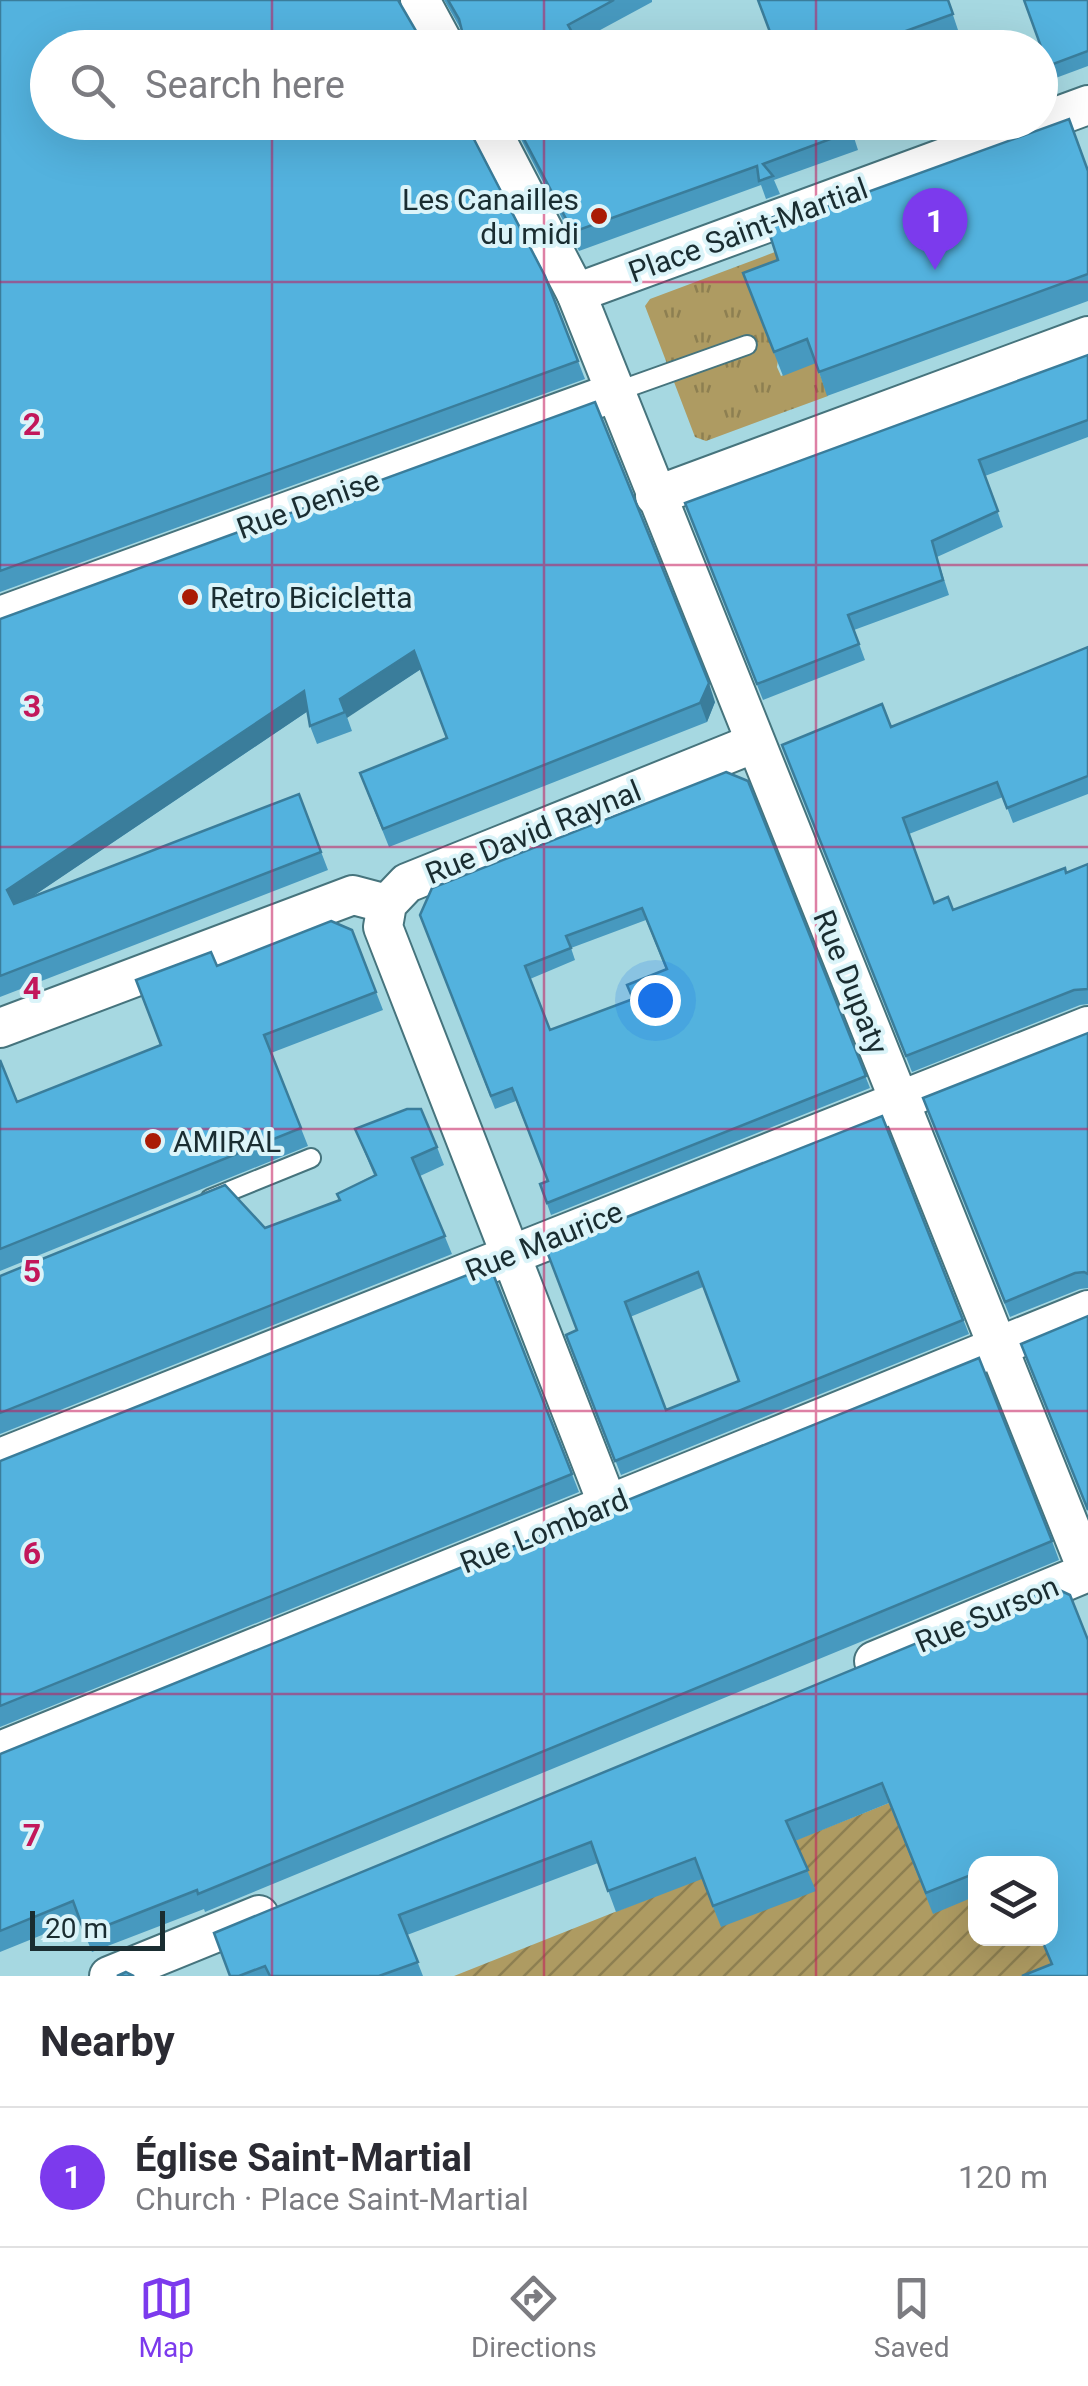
<!DOCTYPE html>
<html lang="en">
<head>
<meta charset="utf-8">
<style>
  :root { --surface:#fff; --page:#f2f2f3; --text:#2b2b33; --muted:#7c7c81; --line:#e1e1e2; --accent:#7c3aed }
  body { margin:0; font-family:Roboto,sans-serif; background:var(--page); color:var(--text) }
  .controls { position:absolute; right:30px; bottom:30px; display:grid; overflow:hidden; border-radius:20px; box-shadow:0 10px 40px #0002 }
  .controls button { width:90px; height:90px; display:grid; place-items:center; padding:0; border:0; border-bottom:2px solid var(--line); background:var(--surface); color:var(--text); font:50px sans-serif }
  .scale { position:absolute; left:30px; bottom:25px; width:135px; box-sizing:border-box; padding-left:10px; border:5px solid #1a2d31; border-top:0; font-size:28px; line-height:35px; white-space:nowrap; color:#1a2d31; -webkit-text-stroke:8px #dbf4f9; paint-order:stroke }
  .you { position:absolute; left:655px; top:1000px; width:35px; height:35px; margin:-25px; border:8px solid #fff; border-radius:50%; background:#1a73e8; box-shadow:0 0 0 15px #1a73e833 }
  .badge { display:grid; place-items:center; width:65px; height:65px; border-radius:50%; background:var(--accent); color:#fff; font-size:32px; font-weight:700 }
  .pin { position:absolute; translate:-50% -82px; filter:drop-shadow(0 2px 5px #0008) }
  .pin::after { content:''; position:absolute; top:52px; width:35px; height:30px; background:inherit; clip-path:polygon(0 0,100% 0,50% 100%) }
  .list { margin:0; padding:0; list-style:none }
  h2 { display:flex; justify-content:space-between; align-items:center; height:130px; margin:0; padding:0 40px; font-size:42px }
  h2 small { font-size:32px; font-weight:400; color:var(--muted) }
  .list li { display:grid; grid-template-columns:65px 1fr auto; gap:30px; align-items:center; box-sizing:border-box; height:140px; padding:0 40px; border-top:2px solid var(--line) }
  .list b { display:block; font-size:38px; white-space:nowrap }
  .list p { margin:0; font-size:32px; white-space:nowrap; color:var(--muted) }
  .list em { font-size:32px; font-style:normal; color:var(--muted) }
  .icon { flex:none; width:55px; height:55px; fill:none; stroke:currentColor; stroke-width:2; stroke-linecap:round; stroke-linejoin:round }
  .map { position:relative; flex:none; width:1088px; height:1976px; overflow:hidden }
  .search { position:absolute; background:var(--surface); box-shadow:0 10px 40px #0002; left:30px; right:30px; top:30px; height:110px; display:flex; align-items:center; gap:25px; box-sizing:border-box; padding:0 35px; border-radius:55px; color:var(--muted); font-size:38px }
  .sheet { height:270px; background:var(--surface) }
  nav { display:flex; justify-content:space-around; align-items:center; box-sizing:border-box; height:140px; border-top:2px solid var(--line); background:var(--surface); font-size:28px; color:var(--muted) }
  nav a { display:grid; justify-items:center; gap:5px }
  nav .on { color:var(--accent) }
  .map>svg:first-child { display:block }
  .park { fill:url(#park-tufts) }
  .garden { fill:url(#garden-furrows) }
  .lines { fill:none; stroke-linecap:round; stroke-linejoin:round }
  .lane-casing { stroke:#46747d; stroke-width:22 }
  .street-casing { stroke:#46747d; stroke-width:42 }
  .lane { stroke:#fff; stroke-width:18 }
  .street { stroke:#fff; stroke-width:38 }
  .wall { fill:#4799bf; fill-rule:evenodd }
  .shaded-wall { fill:#3a7d9b }
  .building { fill:#53b2de; stroke:#3a7d9b; stroke-width:2.5; fill-rule:evenodd }
  .grid { fill:none; stroke:#c2185b; stroke-width:2.5; stroke-opacity:0.55 }
  .poi-dot { fill:#aa1b04; stroke:#dbf4f9; stroke-width:4 }
  .labels { text-anchor:middle; dominant-baseline:central; stroke-width:8; stroke-linejoin:round; paint-order:stroke }
  .poi-label { font-size:30px; fill:#1a2d31; stroke:#dbf4f9; text-anchor:start }
  .street-label { font-size:30px; fill:#1a2d31; stroke:#dbf4f9 }
  .grid-label { font-size:32px; text-anchor:middle; font-weight:bold; fill:#c2185b; stroke:#dbf4f9; stroke-width:8; stroke-linejoin:round; paint-order:stroke }
</style>
</head>
<body>
<div class="map">
<svg width="1088" height="1976" viewBox="0 0 1088 1976">
  <defs>
    <pattern id="park-tufts" width="24" height="20" patternUnits="userSpaceOnUse" patternTransform="scale(2.5)"><rect width="24" height="20" fill="#ae9b62"/><path d="M3 7l-1-3M5 7V3M7 7l1-3M15 17l-1-3M17 17v-4M19 17l1-3" fill="none" stroke="#8d7f51"/></pattern>
    <pattern id="garden-furrows" width="10" height="10" patternUnits="userSpaceOnUse" patternTransform="scale(2.5)"><rect width="10" height="10" fill="#ae9b62"/><path d="M-1 1l2-2M0 10L10 0M9 11l2-2" fill="none" stroke="#8d7f51"/></pattern>
  </defs>
  <rect width="100%" height="100%" fill="#a6d8e1"/>
  <path class="park" d="M775 252 788 286 777 367 781 376 815 361 828 396 706 441 695 437 645 306 650 299Z"/>
  <path class="garden" d="M927 1788 1050 1864H976V1938L1041 1939 1056 1976H454L889 1803 934 1913Z"/>
  <g class="lines">
    <defs>
      <g id="lane">
        <path d="M615 392 747 345"/>
        <path d="M210 1199 311 1158"/>
      </g>
      <g id="street">
        <path d="M420 0 446 48"/>
        <path d="M487 122 576 293 1088 1572 874 1661"/>
        <path d="M576 293 1088 105"/>
        <path d="M655 496 1088 336"/>
        <path d="M0 616 615 392"/>
        <path d="M0 1028 353 895 387 904"/>
        <path d="M0 1458 1088 1026"/>
        <path d="M608 1505 383 927 387 904 407 883 755 743"/>
        <path d="M0 1751 1088 1310"/>
        <path d="M109 1976 259 1915"/>
      </g>
    </defs>
    <use href="#lane" class="lane-casing"/>
    <use href="#street" class="street-casing"/>
    <use href="#lane" class="lane"/>
    <use href="#street" class="street"/>
  </g>
  <g class="wall">
    <path d="M0 0 545 276 585 379 0 592Z"/>
    <path d="M444 0H652V2L578 42H458L462 31Z"/>
    <path d="M948 0 959 33 917 48H776Z"/>
    <path d="M1024 0H1088V66L1053 79Z"/>
    <path d="M512 122H849L858 150 774 180 780 194 766 199 761 185 579 251Z"/>
    <path d="M1088 171V301L827 396 816 363 783 376 752 297 778 260 807 214Z"/>
    <path d="M1088 355V437L985 476 1003 527 937 557 949 595 854 630 865 660 763 700 685 503Z"/>
    <path d="M0 619 715 702 707 722 389 847 367 792 447 738 421 669 347 717 352 731 317 744 310 726 308 711 30 898 299 794 328 870 0 997Z"/>
    <path d="M1088 647V794L1013 823 1003 797 909 834 934 903 953 910 1066 873 1088 864V1004L1080 1005 912 1072 782 745 891 727Z"/>
    <path d="M748 781 870 1088 551 1215 540 1184 548 1181 516 1101 495 1109 420 915ZM646 920 666 970 632 999 550 1030 530 979 575 960 571 948Z"/>
    <path d="M352 930 383 1010 271 1053 308 1146 0 1271V1060L17 1102 160 1045 217 966Z"/>
    <path d="M1088 1033V1288L1080 1289 1010 1317 923 1098Z"/>
    <path d="M882 1116 969 1334 621 1475 566 1335 577 1331ZM703 1287 739 1381 666 1410 630 1317Z"/>
    <path d="M355 1129 437 1147 444 1165 420 1176 452 1254 0 1434V1276L265 1228 339 1200 337 1194 374 1175Z"/>
    <path d="M490 1266 579 1492 0 1727V1461Z"/>
    <path d="M1052 1541 1059 1560 205 1912 204 1909 92 1952 79 1920 0 1952V1754Z"/>
    <path d="M1053 1587 1051 1965 1050 1864H976V1896L933 1914 889 1803 795 1841 816 1891 721 1927 702 1879 616 1912 598 1863 407 1935 423 1976H230Z"/>
  </g>
  <g class="shaded-wall">
    <path d="M414 651 421 669 347 718 340 699Z"/>
    <path d="M709 683 715 702 707 722 700 703Z"/>
    <path d="M304 691 311 709 14 909 7 890Z"/>
  </g>
  <g class="building">
    <path d="M0 0H398L426 48H48V122H465L545 276 578 361 0 571Z"/>
    <path d="M448 0H614L568 25 581 48H452L458 42 462 31 459 19Z"/>
    <path d="M758 0H948L953 14 859 48H776Z"/>
    <path d="M1024 0H1088V51L1048 66Z"/>
    <path d="M1069 119 1088 171V274L819 372 807 339 774 352 743 273 778 260 765 220 801 207 807 214Z"/>
    <path d="M515 122H849L852 131 763 164 773 176 759 181 757 166 573 232Z"/>
    <path d="M1088 355V420L979 460 998 511 932 541 943 580 848 615 859 644 757 684 685 503Z"/>
    <path d="M595 402 709 683 700 703 383 829 360 773 447 738 414 651 340 699 345 712 310 726 304 691 7 890 14 904 299 794 321 852 0 976V619Z"/>
    <path d="M1088 647V776L1007 808 997 782 903 818 934 903 948 897 953 910 1065 868 1066 873 1088 864V989L1074 990 906 1056 782 745 882 704 891 727Z"/>
    <path d="M726 772 748 781 866 1076 547 1203 540 1184 548 1181 512 1088 491 1096 420 915 432 888ZM642 908 667 969 627 985 633 999 550 1030 525 966 571 948 566 936Z"/>
    <path d="M331 921 352 930 376 992 264 1035 301 1128 0 1249V1060L17 1102 161 1045 136 980 211 952 217 966Z"/>
    <path d="M1088 1033V1274L1084 1272 1075 1273 1005 1302 923 1098Z"/>
    <path d="M407 1109H421L437 1147 412 1158 445 1236 0 1413V1276L225 1185 265 1228 340 1200 337 1194 376 1175 355 1129Z"/>
    <path d="M882 1116 963 1320 615 1461 566 1335 577 1330 546 1249ZM698 1272 739 1381 666 1410 625 1302Z"/>
    <path d="M490 1266 572 1474 0 1706V1461Z"/>
    <path d="M1088 1316V1510L1021 1344Z"/>
    <path d="M979 1358 1052 1541 198 1894 197 1890 85 1934 73 1901 0 1931V1754Z"/>
    <path d="M1053 1587 1070 1595 1088 1640V1976H1022L1052 1964 1041 1938H1050V1864H1011L1009 1859 998 1864H976V1873L926 1893 882 1783 786 1821 808 1870 713 1906 695 1858 608 1891 591 1842 399 1915 418 1962 379 1976H270L265 1966 239 1976H230L214 1933Z"/>
    <path d="M126 1972 134 1976H117Z"/>
  </g>
  <path class="grid" d="M272 0V48M544 0V48M816 0V48M272 122V1976M544 122V1976M816 122V1976M0 282H1088M0 565H1088M0 847H1088M0 1129H1088M0 1411H1088M0 1694H1088"/>
  <g class="poi-dot">
    <circle cx="599" cy="216" r="10"/>
    <circle cx="190" cy="597" r="10"/>
    <circle cx="153" cy="1141" r="10"/>
  </g>
  <g class="labels">
    <g class="poi-label">
      <text x="579" y="199" text-anchor="end">Les Canailles<tspan x="579" dy="34">du midi</tspan></text>
      <text x="210" y="597">Retro Bicicletta</text>
      <text x="173" y="1141">AMIRAL</text>
    </g>
    <g class="street-label">
      <text transform="translate(748 230) rotate(-20)">Place Saint-Martial</text>
      <text transform="translate(308 504) rotate(-20)">Rue Denise</text>
      <text transform="translate(533 832) rotate(-22)">Rue David Raynal</text>
      <text transform="translate(851 982) rotate(68)">Rue Dupaty</text>
      <text transform="translate(544 1241) rotate(-22)">Rue Maurice</text>
      <text transform="translate(544 1531) rotate(-22)">Rue Lombard</text>
      <text transform="translate(987 1614) rotate(-23)">Rue Surson</text>
    </g>
  </g>
  <g class="grid-label">
    <text x="32" y="435">2</text>
    <text x="32" y="717">3</text>
    <text x="32" y="999">4</text>
    <text x="32" y="1282">5</text>
    <text x="32" y="1564">6</text>
    <text x="32" y="1846">7</text>
  </g>
</svg>
<div class="controls">
<button><svg class="icon" aria-label="layers" viewBox="0 0 24 24"><path d="M12 4l9 5-9 5-9-5zM3 14l9 5 9-5"/></svg></button>
</div>
<div class="scale">20 m</div>
<div class="you"></div>
<div class="pin badge" style="left:935px;top:270px">1</div>
<div class="search"><svg class="icon" aria-label="search" viewBox="0 0 24 24"><circle cx="10" cy="10" r="6"/><path d="M15 15l6 6"/></svg>Search here</div>
</div>
<section class="sheet">
<h2>Nearby<small></small></h2>
<ul class="list">
<li><span class="badge">1</span><div><b>Église Saint-Martial</b><p>Church · Place Saint-Martial</p></div><em>120 m</em></li>
</ul>
</section>
<nav>
<a class="on"><svg class="icon" aria-label="map" viewBox="0 0 24 24"><path d="M3 6l6-2 6 2 6-2v14l-6 2-6-2-6 2zM9 4v14M15 6v14"/></svg>Map</a>
<a><svg class="icon" aria-label="directions" viewBox="0 0 24 24"><path d="M12 3l9 9-9 9-9-9zM9 14v-3h6M13 9l2 2-2 2"/></svg>Directions</a>
<a><svg class="icon" aria-label="saved" viewBox="0 0 24 24"><path d="M7 4h10v16l-5-4-5 4z"/></svg>Saved</a>
</nav>
</body>
</html>
